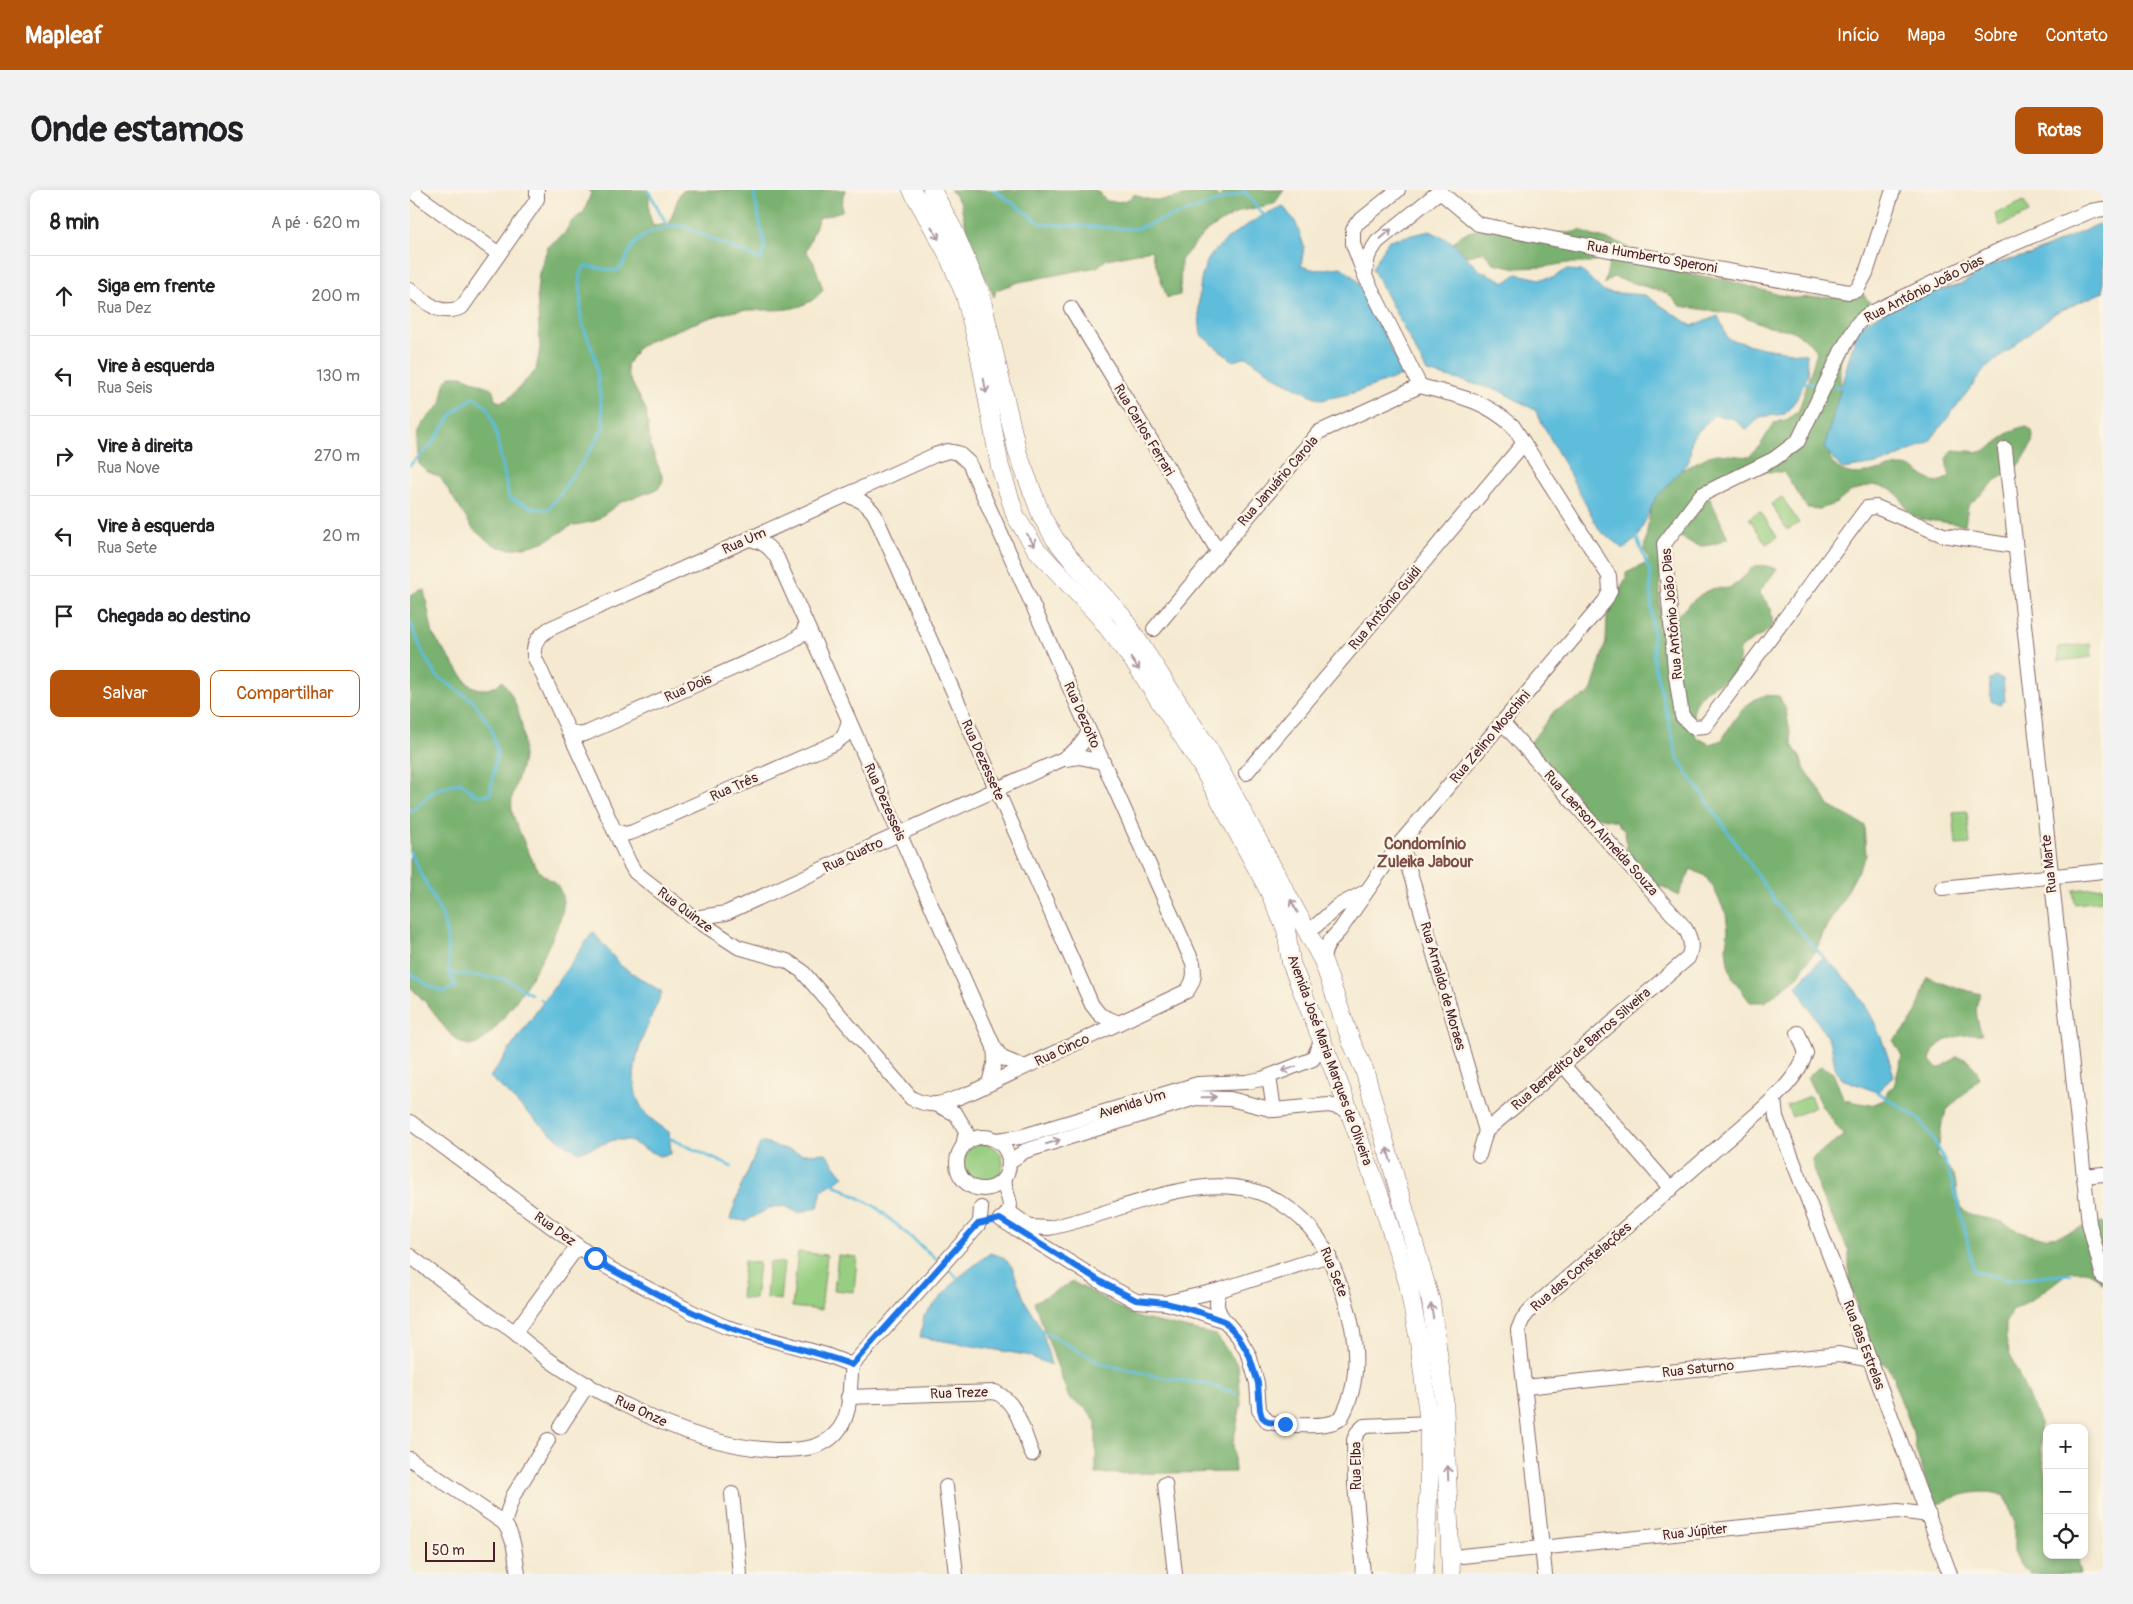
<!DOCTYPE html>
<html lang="pt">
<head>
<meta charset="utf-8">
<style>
  :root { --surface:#fff; --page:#f2f2f2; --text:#202124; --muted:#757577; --line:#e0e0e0; --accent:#b45309 }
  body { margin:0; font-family:Pangolin,sans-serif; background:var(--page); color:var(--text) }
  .controls { position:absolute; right:15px; bottom:15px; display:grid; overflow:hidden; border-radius:10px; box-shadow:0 2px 8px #0003 }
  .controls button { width:45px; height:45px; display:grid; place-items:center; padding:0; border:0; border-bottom:1px solid var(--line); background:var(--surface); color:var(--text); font:25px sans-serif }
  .scale { position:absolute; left:15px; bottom:12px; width:70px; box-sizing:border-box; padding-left:5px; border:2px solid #4a1f2b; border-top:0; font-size:14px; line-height:18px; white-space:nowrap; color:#4a1f2b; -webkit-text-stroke:4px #fcf5e5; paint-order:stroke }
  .stop { position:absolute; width:15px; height:15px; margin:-11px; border:4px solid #1a73e8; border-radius:50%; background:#fff }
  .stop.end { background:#1a73e8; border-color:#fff; box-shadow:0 1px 5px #0008 }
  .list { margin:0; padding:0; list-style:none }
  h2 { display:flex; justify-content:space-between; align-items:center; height:65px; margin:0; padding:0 20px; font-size:21px }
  h2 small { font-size:16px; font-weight:400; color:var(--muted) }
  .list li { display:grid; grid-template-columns:32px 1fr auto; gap:15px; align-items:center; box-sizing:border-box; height:80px; padding:0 20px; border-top:1px solid var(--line) }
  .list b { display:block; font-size:19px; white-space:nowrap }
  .list p { margin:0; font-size:16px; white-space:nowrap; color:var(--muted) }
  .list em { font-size:16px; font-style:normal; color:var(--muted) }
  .actions { display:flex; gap:10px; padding:15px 20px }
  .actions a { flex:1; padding:11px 0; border:1px solid var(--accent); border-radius:10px; text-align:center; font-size:18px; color:var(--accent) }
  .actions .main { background:var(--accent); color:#fff }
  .icon { flex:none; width:28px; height:28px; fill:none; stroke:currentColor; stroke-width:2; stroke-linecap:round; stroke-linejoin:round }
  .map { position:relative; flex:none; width:1693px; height:1384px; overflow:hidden; border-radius:10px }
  header { display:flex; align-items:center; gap:30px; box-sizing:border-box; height:70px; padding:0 25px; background:var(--accent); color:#fff }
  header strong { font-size:24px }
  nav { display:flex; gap:28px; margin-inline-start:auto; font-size:18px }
  .intro { display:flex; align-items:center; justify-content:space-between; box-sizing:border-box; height:120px; padding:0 30px }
  h1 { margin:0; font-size:35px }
  .button { padding:12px 22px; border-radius:10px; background:var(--accent); color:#fff; font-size:18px; font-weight:700 }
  main { display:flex; gap:30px; padding:0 30px }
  aside { flex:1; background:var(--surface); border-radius:10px; box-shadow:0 2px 8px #0003 }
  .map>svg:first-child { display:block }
  .green { fill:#97ce81; stroke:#707656 }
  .forest { fill:#79b16f; stroke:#62684d }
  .water { fill:#5ebddc; stroke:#546e84 }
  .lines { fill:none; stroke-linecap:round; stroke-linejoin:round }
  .stream { stroke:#5ebddc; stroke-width:3 }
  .minor-casing { stroke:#866665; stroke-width:16 }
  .major-casing { stroke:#866665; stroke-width:19 }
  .minor { stroke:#fff; stroke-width:14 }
  .major { stroke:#fff; stroke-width:18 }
  .oneway { stroke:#ae9aa0 }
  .route { stroke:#1a73e8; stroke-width:6 }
  .labels { text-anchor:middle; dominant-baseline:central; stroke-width:5; stroke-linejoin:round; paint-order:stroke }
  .street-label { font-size:14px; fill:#4a1f2b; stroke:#fcf5e5 }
  .quarter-label { font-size:16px; font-weight:bold; fill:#7c4d49; stroke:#fcf5e5 }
</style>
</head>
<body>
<header>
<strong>Mapleaf</strong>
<nav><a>Início</a><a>Mapa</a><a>Sobre</a><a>Contato</a></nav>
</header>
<div class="intro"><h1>Onde estamos</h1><a class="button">Rotas</a></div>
<main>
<aside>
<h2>8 min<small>A pé · 620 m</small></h2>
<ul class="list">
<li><svg class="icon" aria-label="ahead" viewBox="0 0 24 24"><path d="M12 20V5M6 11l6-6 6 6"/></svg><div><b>Siga em frente</b><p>Rua Dez</p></div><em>200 m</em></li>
<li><svg class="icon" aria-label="left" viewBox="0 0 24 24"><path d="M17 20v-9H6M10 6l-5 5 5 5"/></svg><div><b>Vire à esquerda</b><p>Rua Seis</p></div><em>130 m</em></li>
<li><svg class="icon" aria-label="right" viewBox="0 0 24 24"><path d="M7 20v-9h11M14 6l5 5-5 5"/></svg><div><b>Vire à direita</b><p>Rua Nove</p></div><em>270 m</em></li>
<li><svg class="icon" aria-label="left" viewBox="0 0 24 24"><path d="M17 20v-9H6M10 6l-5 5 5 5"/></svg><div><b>Vire à esquerda</b><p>Rua Sete</p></div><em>20 m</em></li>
<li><svg class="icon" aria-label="arrive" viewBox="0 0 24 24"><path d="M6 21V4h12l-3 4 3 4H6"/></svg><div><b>Chegada ao destino</b></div></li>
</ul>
<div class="actions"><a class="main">Salvar</a><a>Compartilhar</a></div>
</aside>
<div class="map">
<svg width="1693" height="1384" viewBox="0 0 1693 1384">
  <rect width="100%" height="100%" fill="#fcf5e5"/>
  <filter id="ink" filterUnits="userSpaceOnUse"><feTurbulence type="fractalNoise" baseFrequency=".02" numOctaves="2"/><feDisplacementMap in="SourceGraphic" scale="10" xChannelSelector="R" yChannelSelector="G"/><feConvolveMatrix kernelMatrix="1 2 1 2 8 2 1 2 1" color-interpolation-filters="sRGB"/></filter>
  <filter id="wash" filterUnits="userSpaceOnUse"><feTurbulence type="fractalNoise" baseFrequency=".0096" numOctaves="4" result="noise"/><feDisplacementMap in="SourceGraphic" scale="20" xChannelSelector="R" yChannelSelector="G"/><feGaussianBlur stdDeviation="1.12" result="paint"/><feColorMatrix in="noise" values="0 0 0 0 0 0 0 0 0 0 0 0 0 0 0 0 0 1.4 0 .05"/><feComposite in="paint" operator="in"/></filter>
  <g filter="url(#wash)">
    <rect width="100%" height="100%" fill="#f5ead1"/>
    <g class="green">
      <path d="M1614 11 1619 23 1590 36 1585 24Z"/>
      <path d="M1372 307 1389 333 1377 340 1361 314Z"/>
      <path d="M1350 321 1367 347 1356 354 1339 328Z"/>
      <path d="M1681 454 1682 467 1649 471 1648 457Z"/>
      <path d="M1557 621 1560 654 1546 655 1543 622Z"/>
      <path d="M1693 697V711L1665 714 1663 700Z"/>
      <path d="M1400 906 1405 917 1382 927 1377 915Z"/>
      <circle cx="573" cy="974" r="20"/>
      <path d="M388 1062 417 1065 411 1120 382 1117Z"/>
      <path d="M428 1065 447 1067 444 1102 424 1100Z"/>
      <path d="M334 1071 349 1073 345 1109 331 1108Z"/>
      <path d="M359 1072 374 1073 370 1110 356 1108Z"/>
    </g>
    <g class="forest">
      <path d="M179 0H239V23L243 36 259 34 270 3 275 0H436L433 5 432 21 409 28 396 61 404 73 413 100C388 131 351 114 316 123 289 130 263 142 237 152L227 159 217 175 218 185 236 220 241 258 252 286 253 291 248 299 211 312 185 331 161 336 136 351 120 356 101 359 89 357 79 352 63 339 30 287 16 281 9 274 7 254 8 241 13 232 31 214 35 193 40 186H52L80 198 83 201 85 210 91 212 98 209 126 180 130 158 127 102 129 83 138 56 154 44 161 32 174 22 181 3Z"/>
      <path d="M540 0H686L697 11C709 12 716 13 725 4 745 18 774 3 796 3 801 3 806 6 811 7L812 0H874L864 14 830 21 795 42 771 70 770 105 757 108 741 60 697 69 687 77 609 92 586 100 584 107 560 53 550 12Z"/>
      <path d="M1081 38C1101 39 1155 48 1170 40L1180 45 1210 53 1251 78 1287 86 1309 88 1370 105 1387 108 1454 105 1462 116C1453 131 1442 146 1434 162 1427 175 1432 192 1429 207 1426 227 1406 264 1429 279 1448 291 1471 277 1492 276 1511 275 1518 303 1540 286 1537 276 1533 268 1543 260L1571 262 1580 258 1601 241 1612 237H1617L1622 241 1623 246 1622 254 1611 273 1588 289 1558 316 1555 335 1511 329 1500 324 1489 306 1481 299 1462 295 1440 302 1427 313 1410 319 1397 318 1374 282 1323 281 1294 295 1318 348C1308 353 1297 358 1286 355 1277 352 1274 346 1263 347L1250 376V421L1258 433C1273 422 1285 405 1302 399 1307 397 1315 400 1321 397 1342 386 1335 368 1367 379L1349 402 1361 419 1363 435C1352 448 1343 448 1330 459 1329 468 1330 482 1321 488 1316 492 1308 493 1303 496 1283 507 1279 527 1286 547L1299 554 1312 550C1321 534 1334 511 1353 506 1358 505 1364 506 1369 506L1376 520 1382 555 1390 567 1395 580 1412 603 1419 616 1454 635 1456 666 1428 719 1417 735 1405 762 1396 773 1389 786 1355 812H1340L1322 787 1318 774 1316 758 1318 740 1316 724 1303 697 1295 686 1281 679 1268 706 1254 697H1245L1231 674 1220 667 1217 658 1215 642 1206 631 1175 624 1167 605 1145 586 1140 574 1118 556 1145 520 1178 505 1182 499 1196 452 1197 426 1216 388V383L1235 374 1239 370 1234 360 1242 310 1258 287 1299 266 1308 264 1339 267 1351 254 1364 233 1378 229 1389 220 1407 162 1396 149 1381 140 1359 137 1331 125 1270 116 1257 103 1203 87 1194 94 1199 75 1198 70 1191 67 1180 73H1157L1133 77 1107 78 1083 73 1074 62 1052 67 1043 56C1046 41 1068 40 1081 38Z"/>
      <path d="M9 400H14L23 445 58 494C70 501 82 501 92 491 111 514 119 553 110 581 106 595 100 607 102 621 103 628 124 676 128 680 140 693 149 688 153 711 158 735 87 852 63 855 42 856 30 829 19 816 13 809 6 803 0 797V405Z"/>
      <path d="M1517 787 1543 797 1571 804C1563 816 1567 832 1572 844 1552 845 1526 846 1520 870L1526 878H1531L1546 867 1556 869 1567 880 1569 889 1537 920 1532 933 1527 965C1533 972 1543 981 1545 989 1547 998 1546 1008 1551 1016 1558 1029 1576 1026 1588 1031 1598 1034 1606 1041 1616 1044 1650 1055 1663 1036 1693 1032V1094L1688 1088 1675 1081H1660L1626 1107 1603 1120 1596 1134V1149L1600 1165 1630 1233 1632 1264 1637 1288V1365H1667L1671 1384H1621L1610 1375 1604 1362V1331L1595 1306C1572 1297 1546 1305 1524 1316L1506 1260 1502 1238 1486 1198 1484 1186 1474 1173 1459 1165 1451 1138 1445 1108 1439 1095V1061L1408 999 1402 968 1434 946 1411 915 1397 887 1411 876 1423 883 1434 910 1461 915 1474 910 1478 900 1484 896 1492 866 1483 850C1507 832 1509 814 1517 787Z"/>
      <path d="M663 1092 729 1128 806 1145 828 1175 831 1214 823 1253 825 1282 686 1284V1232L675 1218 659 1208 624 1112Z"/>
    </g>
    <g class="water">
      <path d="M873 16 886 33 894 56 891 76 906 80 931 77 947 90 994 185 943 203 911 210 869 189 837 167 823 171 791 145C788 123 787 98 795 76 802 54 852 24 873 16Z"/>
      <path d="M1689 34 1693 36V102L1645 123 1575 179 1519 252 1474 273 1432 279 1414 258 1448 136 1499 108 1550 95 1581 75 1622 64Z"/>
      <path d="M1020 41 1042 52 1069 80 1096 92 1107 84 1130 89 1143 88 1156 80 1172 81 1194 102 1235 105 1282 136 1308 126 1318 149 1353 158 1396 164 1398 184 1386 210 1375 224 1350 227 1337 240 1322 228 1304 225 1282 248 1279 271 1245 309 1228 347 1214 359 1190 341 1125 220 1088 200 1017 182 962 78 979 50Z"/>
      <path d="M1585 486 1593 489 1595 511H1592L1590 515 1581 511 1579 490 1583 489Z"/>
      <path d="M183 742 211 776 252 802C238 837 210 883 233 920 238 928 251 936 259 942L261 964 249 966 218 950H204L169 962C139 948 105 909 80 887Z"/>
      <path d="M1413 767C1454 801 1469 836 1484 886L1467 902 1432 889 1425 877 1421 854 1386 796Z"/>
      <path d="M351 952 393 964 416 963 429 981 434 986 412 1000 408 1017 388 1023 375 1016 360 1018 336 1031 320 1029 331 996Z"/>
      <path d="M580 1063 593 1067 602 1077 615 1111 632 1140 641 1175 616 1165 510 1147 514 1126 548 1088Z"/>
    </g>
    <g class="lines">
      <g class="stream">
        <path d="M238 0 258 37"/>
        <path d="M584 0 632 34 725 39 835 2 855 27"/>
        <path d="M1392 192 1407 194"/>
        <path d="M1423 196 1435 197"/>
        <path d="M0 275 21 255 44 222 64 207 78 218 85 238 99 308 126 319H139L180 261 194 237 185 167 171 130 170 83 175 76 206 81C216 75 215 68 221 59 231 42 251 38 270 35L351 70 355 56 343 0"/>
        <path d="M1226 346 1240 382 1244 473 1268 569 1370 718 1413 767"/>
        <path d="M0 431 14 466 27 486 63 511 81 537 87 561 80 605H66L50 592 25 600 0 622"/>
        <path d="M0 662 33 727 37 748 39 783 46 796 35 802 17 795 0 783"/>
        <path d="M39 783 95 789 121 804"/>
        <path d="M130 809 137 813"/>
        <path d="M1467 902C1480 910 1494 918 1506 927 1541 959 1553 1035 1564 1081L1599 1090 1661 1084"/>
        <path d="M257 947 322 977"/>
        <path d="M420 992 466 1017 526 1069"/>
        <path d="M538 1078 549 1090"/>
        <path d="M629 1139 692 1174 755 1188 793 1193 826 1203"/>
      </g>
    </g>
  </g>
  <g filter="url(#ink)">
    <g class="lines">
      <defs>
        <g id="minor">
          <path d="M0 0 89 64"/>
          <path d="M988 0 946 34 943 40V54L955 86 1010 196"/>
          <path d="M1029 1 1068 34 1204 61 1439 102 1447 100 1456 83 1483 0"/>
          <path d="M955 85 958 66 967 52 1031 0"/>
          <path d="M0 100C18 113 29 127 52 117L124 14 127 9V0"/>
          <path d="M661 118 808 361"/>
          <path d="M1595 259 1679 1033 1693 1087"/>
          <path d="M538 261 548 263 559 273 783 773C785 785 784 791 777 801L562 902C537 911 526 921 501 908L392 781 377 771 328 757 284 728 225 682 219 672 124 466C123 452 128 447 139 439L525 265Z"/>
          <path d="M436 305C449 309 457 313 465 325L682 815 690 825 709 833"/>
          <path d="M339 349C353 352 359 356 367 368L584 857 592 868 614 877"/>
          <path d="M1605 356 1533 345 1466 317 1457 318 1295 536 1283 537 1272 526 1265 479 1254 354 1291 305 1364 269 1388 251 1433 158 1448 133 1457 125 1594 58 1681 21 1693 19"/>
          <path d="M744 439 909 242 1010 196C1048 206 1073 209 1103 236L1199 386 1200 401 1195 411 991 652 930 740C922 748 913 758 913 771"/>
          <path d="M158 541 170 545 177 543 380 453 393 443 396 434"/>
          <path d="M656 569 669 567 693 572"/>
          <path d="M836 583 1114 253"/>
          <path d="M204 640 215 644 223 642 425 553 434 546 439 531"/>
          <path d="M991 652 1076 941"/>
          <path d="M1532 698 1693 681"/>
          <path d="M284 728 316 723 653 569C665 561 673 555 679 541"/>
          <path d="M899 742 928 716 955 702"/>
          <path d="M1153 875 1261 999"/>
          <path d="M859 887 864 920"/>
          <path d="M579 894 585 870 584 857"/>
          <path d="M1364 909 1366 927 1460 1170 1540 1384"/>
          <path d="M528 915 546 924 556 941 553 956"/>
          <path d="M0 932 195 1076 282 1122 316 1137 416 1165 442 1175"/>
          <circle cx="573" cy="973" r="26"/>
          <path d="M586 950 610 947 788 894 836 892 852 889 903 869 912 849"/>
          <path d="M1069 965 1076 941 1278 768C1283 756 1281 749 1275 738L1092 532"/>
          <path d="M599 972 615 961 785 908 820 909 864 920 919 915 938 920"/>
          <path d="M1674 986 1693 984"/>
          <path d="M594 1027C608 1015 592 1003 595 988"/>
          <path d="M590 1029 693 1093 726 1111 756 1113 789 1122 815 1131 828 1146 839 1165 847 1193 849 1220 858 1232C873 1235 920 1239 931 1228 953 1190 946 1142 933 1103 919 1063 907 1035 869 1012 801 970 711 1024 639 1038L620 1037 599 1022"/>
          <path d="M0 1066C26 1086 53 1105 79 1125 87 1131 97 1136 104 1142 167 1198 281 1257 366 1260 390 1260 415 1260 430 1238 442 1221 439 1194 442 1175"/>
          <path d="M810 1100C805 1113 806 1120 815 1131"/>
          <path d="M759 1112 810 1100 919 1065"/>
          <path d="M105 1142 168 1056"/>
          <path d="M442 1175 568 1035 570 1031 571 1018"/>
          <path d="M1115 1197 1429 1164 1460 1170"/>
          <path d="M438 1207 585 1202C608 1212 613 1242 622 1264"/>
          <path d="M150 1237 178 1194"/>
          <path d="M0 1269 94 1333"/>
          <path d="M755 1294 765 1384"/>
          <path d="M536 1297 546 1384"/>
          <path d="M322 1304 330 1384"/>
          <path d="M1052 1366 1488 1321 1519 1325"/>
          <path d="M108 1384C105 1366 105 1348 94 1333L103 1306 138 1250"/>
          <path d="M953 1384 945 1294 944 1250 947 1243 954 1236 1019 1233"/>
          <path d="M1135 1384 1108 1140 1112 1130 1120 1120 1349 922C1369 904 1387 888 1396 863L1388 843"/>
        </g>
        <g id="major">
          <path d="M502 0 537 63 555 105 568 157 590 277 606 327 626 359 688 425 727 476 791 575 858 699 876 739 881 773 930 896 971 1009 998 1093 1009 1151 1019 1233V1293L1014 1384"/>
          <path d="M522 0 543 39 570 102 608 264 632 327 645 349 665 374 711 425 801 563 913 771 941 851 954 879 1021 1112 1034 1206 1041 1384"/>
        </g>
      </defs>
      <use href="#minor" class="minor-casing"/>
      <use href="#major" class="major-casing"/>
      <use href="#minor" class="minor"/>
      <use href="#major" class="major"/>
    </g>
    <defs><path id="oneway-shaft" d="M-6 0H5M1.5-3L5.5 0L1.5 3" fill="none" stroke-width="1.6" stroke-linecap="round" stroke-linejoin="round" transform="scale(1.25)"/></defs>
    <g class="oneway">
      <use href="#oneway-shaft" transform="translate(525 43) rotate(60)"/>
      <use href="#oneway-shaft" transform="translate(976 44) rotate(-41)"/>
      <use href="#oneway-shaft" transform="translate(575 196) rotate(80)"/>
      <use href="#oneway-shaft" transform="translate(621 350) rotate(57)"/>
      <use href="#oneway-shaft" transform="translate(725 474) rotate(55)"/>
      <use href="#oneway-shaft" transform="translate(884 716) rotate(-119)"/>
      <use href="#oneway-shaft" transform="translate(879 879) rotate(160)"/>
      <use href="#oneway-shaft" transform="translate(799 907) rotate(-1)"/>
      <use href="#oneway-shaft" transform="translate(643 952) rotate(-17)"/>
      <use href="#oneway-shaft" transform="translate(979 965) rotate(-106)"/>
      <use href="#oneway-shaft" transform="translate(1022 1121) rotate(-100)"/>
      <use href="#oneway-shaft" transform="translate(1038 1283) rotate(-92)"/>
    </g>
  </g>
  <g class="lines" filter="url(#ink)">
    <path class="route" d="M185 1068 195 1076C234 1097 273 1120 315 1136 356 1152 401 1159 442 1175L568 1034 590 1029 693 1093 726 1110 756 1113 789 1122 814 1131 828 1146 839 1165 848 1193 850 1220 852 1227 858 1232 875 1234"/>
  </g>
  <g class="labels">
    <g class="street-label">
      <text transform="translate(1242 67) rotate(10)">Rua Humberto Speroni</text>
      <text transform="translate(1514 99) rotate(-27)">Rua Antônio João Dias</text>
      <text transform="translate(734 240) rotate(59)">Rua Carlos Ferrari</text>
      <text transform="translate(868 291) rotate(-49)">Rua Januário Carola</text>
      <text transform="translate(334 351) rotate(-24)">Rua Um</text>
      <text transform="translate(975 418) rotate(-50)">Rua Antônio Guidi</text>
      <text transform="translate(1262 424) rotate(-95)">Rua Antônio João Dias</text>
      <text transform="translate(278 498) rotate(-24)">Rua Dois</text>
      <text transform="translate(672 525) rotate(66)">Rua Dezoito</text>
      <text transform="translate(1080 547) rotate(-50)">Rua Zelino Moschini</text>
      <text transform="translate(573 570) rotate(66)">Rua Dezessete</text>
      <text transform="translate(324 597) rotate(-24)">Rua Três</text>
      <text transform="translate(475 612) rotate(66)">Rua Dezesseis</text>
      <text transform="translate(1191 643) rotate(48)">Rua Laerson Almeida Souza</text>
      <text transform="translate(443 665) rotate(-25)">Rua Quatro</text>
      <text transform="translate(1639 674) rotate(-96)">Rua Marte</text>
      <text transform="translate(275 720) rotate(37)">Rua Quinze</text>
      <text transform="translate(1033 796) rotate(74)">Rua Arnaldo de Moraes</text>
      <text transform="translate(1171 859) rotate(-41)">Rua Benedito de Barros Silveira</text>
      <text transform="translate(652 860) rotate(-25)">Rua Cinco</text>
      <text transform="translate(920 870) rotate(70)">Avenida José Maria Marques de Oliveira</text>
      <text transform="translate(722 914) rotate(-17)">Avenida Um</text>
      <text transform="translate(145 1039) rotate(36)">Rua Dez</text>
      <text transform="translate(1171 1077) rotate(-41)">Rua das Constelações</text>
      <text transform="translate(924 1082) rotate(68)">Rua Sete</text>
      <text transform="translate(1454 1155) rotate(69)">Rua das Estrelas</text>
      <text transform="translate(1288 1179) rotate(-6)">Rua Saturno</text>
      <text transform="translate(549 1203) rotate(-2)">Rua Treze</text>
      <text transform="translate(231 1221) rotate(25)">Rua Onze</text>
      <text transform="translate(946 1276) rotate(-90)">Rua Elba</text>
      <text transform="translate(1285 1342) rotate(-6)">Rua Júpiter</text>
    </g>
    <g class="quarter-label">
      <text x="1015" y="654">Condomínio<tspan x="1015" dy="18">Zuleika Jabour</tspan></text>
    </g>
  </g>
</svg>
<div class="controls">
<button>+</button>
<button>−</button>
<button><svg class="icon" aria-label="locate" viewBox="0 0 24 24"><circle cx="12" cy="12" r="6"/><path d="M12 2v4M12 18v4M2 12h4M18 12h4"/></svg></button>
</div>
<div class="scale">50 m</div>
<div class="stop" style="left:185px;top:1068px"></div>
<div class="stop end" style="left:875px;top:1234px"></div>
</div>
</main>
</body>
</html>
